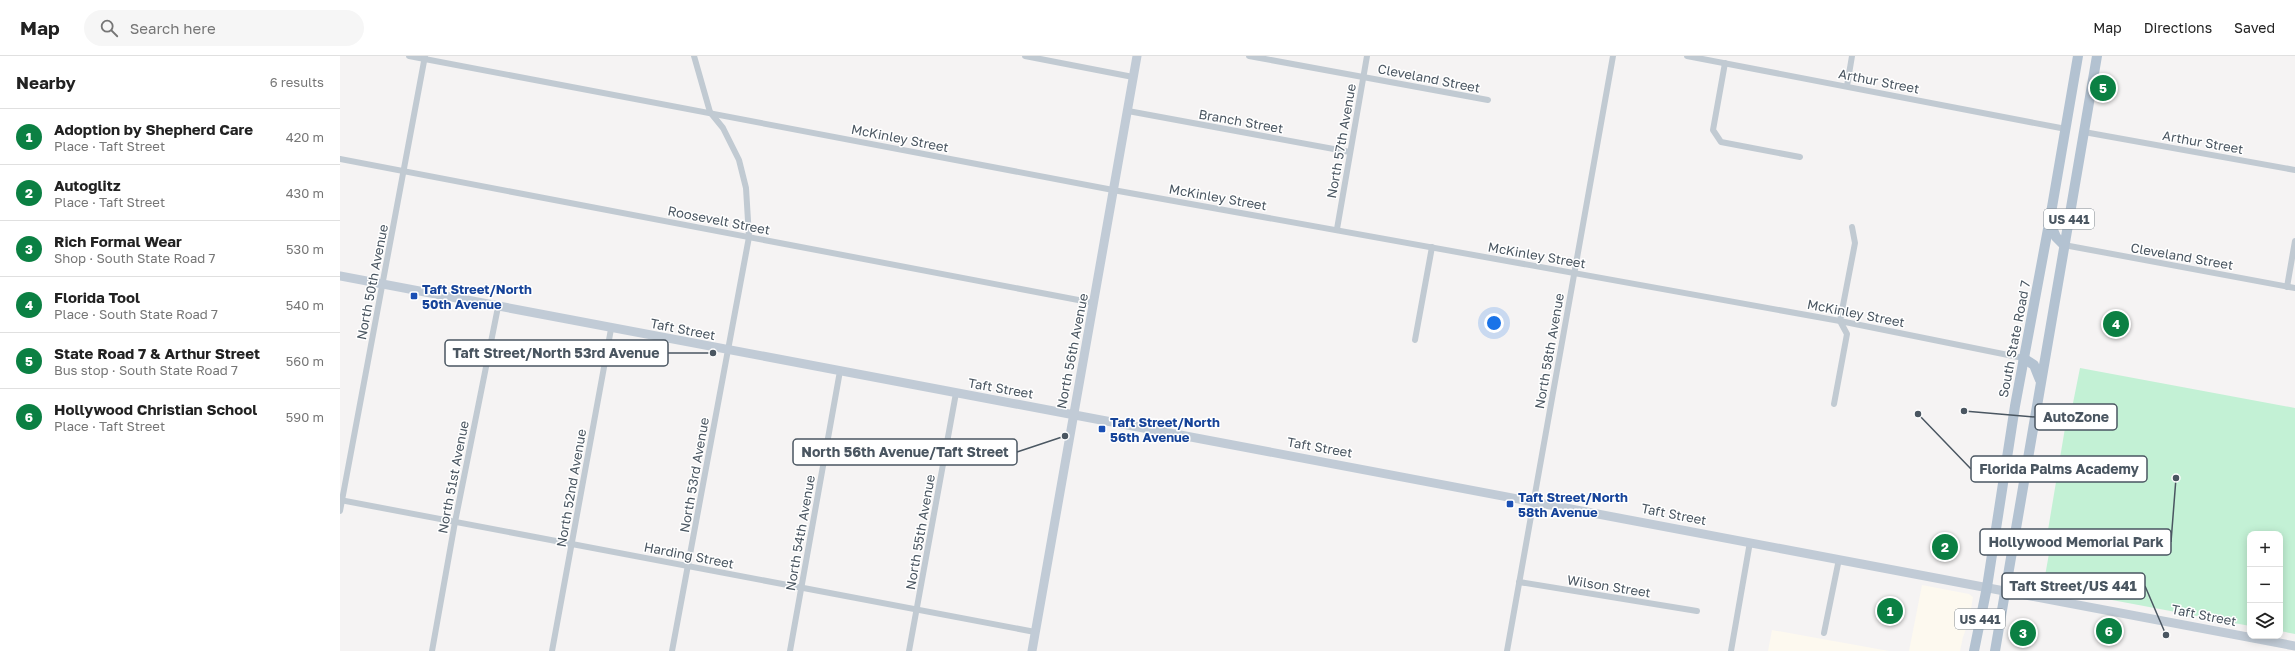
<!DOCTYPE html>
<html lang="en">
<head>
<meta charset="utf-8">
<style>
  :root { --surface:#fff; --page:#f6f6f6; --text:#222; --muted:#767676; --line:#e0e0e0; --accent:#0b8043 }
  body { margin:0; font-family:"Golos Text",sans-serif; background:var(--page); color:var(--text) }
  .controls { position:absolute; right:12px; bottom:12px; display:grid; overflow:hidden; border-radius:8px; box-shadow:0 2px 10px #0003 }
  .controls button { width:36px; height:36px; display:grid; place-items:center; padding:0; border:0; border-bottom:1px solid var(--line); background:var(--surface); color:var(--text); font:20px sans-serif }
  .you { position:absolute; left:1154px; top:267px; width:14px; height:14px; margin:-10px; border:3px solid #fff; border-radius:50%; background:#1a73e8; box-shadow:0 0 0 6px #1a73e833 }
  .badge { display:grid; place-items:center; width:26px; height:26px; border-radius:50%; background:var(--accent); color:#fff; font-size:13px; font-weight:700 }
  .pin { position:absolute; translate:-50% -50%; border:2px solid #fff; box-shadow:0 1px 4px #0006 }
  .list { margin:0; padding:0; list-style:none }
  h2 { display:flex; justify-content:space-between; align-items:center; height:52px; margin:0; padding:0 16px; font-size:17px }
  h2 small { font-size:13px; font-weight:400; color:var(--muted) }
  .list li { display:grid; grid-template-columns:26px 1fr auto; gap:12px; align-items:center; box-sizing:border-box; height:56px; padding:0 16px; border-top:1px solid var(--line) }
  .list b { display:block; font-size:15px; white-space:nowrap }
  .list p { margin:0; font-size:13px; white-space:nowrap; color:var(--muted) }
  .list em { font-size:13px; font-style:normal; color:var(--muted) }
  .icon { flex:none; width:22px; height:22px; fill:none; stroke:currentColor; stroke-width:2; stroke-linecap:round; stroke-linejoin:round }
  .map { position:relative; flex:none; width:1955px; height:595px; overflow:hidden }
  header { display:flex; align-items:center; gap:24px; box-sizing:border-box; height:56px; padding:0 20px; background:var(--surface); border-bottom:1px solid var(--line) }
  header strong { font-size:19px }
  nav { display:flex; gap:22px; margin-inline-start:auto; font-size:14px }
  .search { width:280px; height:36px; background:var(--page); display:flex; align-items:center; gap:10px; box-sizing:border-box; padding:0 14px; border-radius:22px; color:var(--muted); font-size:15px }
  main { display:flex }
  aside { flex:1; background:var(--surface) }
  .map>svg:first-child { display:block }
  .commercial { fill:#fdf9ef }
  .green { fill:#c3f1d5 }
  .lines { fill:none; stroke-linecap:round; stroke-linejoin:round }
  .street { stroke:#c1cad2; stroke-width:6 }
  .secondary { stroke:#c1cbd6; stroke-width:9 }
  .primary { stroke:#b3c2d1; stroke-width:10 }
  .transit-dot { fill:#1a4fb4; stroke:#fff; stroke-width:1.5 }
  .labels { text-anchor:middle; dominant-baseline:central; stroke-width:3; stroke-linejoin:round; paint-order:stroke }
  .shield { fill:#fff; stroke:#808990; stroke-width:1 }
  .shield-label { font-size:12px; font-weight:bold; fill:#4a5661 }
  .street-label { font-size:13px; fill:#4a5661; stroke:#fff }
  .transit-label { font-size:13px; font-weight:bold; fill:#164399; stroke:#fff; text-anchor:start }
  .leader { fill:none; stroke:#4a5661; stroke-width:1.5 }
  .callout-dot { fill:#4a5661; stroke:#fff; stroke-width:1.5 }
  .callout { fill:#fff; stroke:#4a5661; stroke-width:1.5 }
  .callout-label { font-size:14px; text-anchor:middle; font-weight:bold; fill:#4a5661 }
</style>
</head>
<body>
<header>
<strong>Map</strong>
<div class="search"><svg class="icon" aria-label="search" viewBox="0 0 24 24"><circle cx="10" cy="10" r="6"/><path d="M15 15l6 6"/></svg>Search here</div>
<nav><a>Map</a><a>Directions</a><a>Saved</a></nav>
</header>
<main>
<aside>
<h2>Nearby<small>6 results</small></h2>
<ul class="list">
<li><span class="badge">1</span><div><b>Adoption by Shepherd Care</b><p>Place · Taft Street</p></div><em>420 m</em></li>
<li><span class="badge">2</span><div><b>Autoglitz</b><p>Place · Taft Street</p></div><em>430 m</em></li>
<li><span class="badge">3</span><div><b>Rich Formal Wear</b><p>Shop · South State Road 7</p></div><em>530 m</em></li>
<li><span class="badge">4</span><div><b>Florida Tool</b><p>Place · South State Road 7</p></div><em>540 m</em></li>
<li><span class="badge">5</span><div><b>State Road 7 &amp; Arthur Street</b><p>Bus stop · South State Road 7</p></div><em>560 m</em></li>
<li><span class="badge">6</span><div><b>Hollywood Christian School</b><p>Place · Taft Street</p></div><em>590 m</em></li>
</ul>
</aside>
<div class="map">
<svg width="1955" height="595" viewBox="0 0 1955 595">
  <rect width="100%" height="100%" fill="#f5f3f3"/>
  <g class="commercial">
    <path d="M1582 529 1629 538 1633 541 1629 565 1623 581 1620 595H1569Z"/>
    <path d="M1432 574 1549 595H1428Z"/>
  </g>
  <path class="green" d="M1740 312 1955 352V578L1940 575V478H1910V570L1703 531 1712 481 1707 480 1726 366 1729 367Z"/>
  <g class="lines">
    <g class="street">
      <path d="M69 0 773 134 1500 265 1683 302"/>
      <path d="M685 0 793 21"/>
      <path d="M909 0 1148 44"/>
      <path d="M1347 0 1726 73"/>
      <path d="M1385 7 1373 74 1381 86 1460 101"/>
      <path d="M1507 30 1512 0"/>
      <path d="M788 55 1010 96"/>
      <path d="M1744 76 1955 114"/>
      <path d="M0 103 754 247"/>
      <path d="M997 173 1027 0"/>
      <path d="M1724 189 1955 232"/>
      <path d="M1947 231 1955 185"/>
      <path d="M1075 284 1092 191"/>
      <path d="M1494 348 1507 278 1500 265 1515 187 1512 171"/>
      <path d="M0 444 695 576"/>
      <path d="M0 455 85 0"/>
      <path d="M1179 526 1357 555"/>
      <path d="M1484 577 1499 503"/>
      <path d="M92 595 115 466 158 251"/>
      <path d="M212 595 271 273"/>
      <path d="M332 595 409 181 406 132 399 104 383 72 370 56 354 0"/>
      <path d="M450 595 500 315"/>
      <path d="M569 595 616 337"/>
      <path d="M1167 595 1273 0"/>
      <path d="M1391 595 1410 486"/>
    </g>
    <g class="secondary">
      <path d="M0 220 1955 590"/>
      <path d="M692 595 797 0"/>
    </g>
    <g class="primary">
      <path d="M1710 167 1716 181 1724 189"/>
      <path d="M1683 302 1694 309 1700 324"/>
      <path d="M1634 595 1647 531 1675 350 1711 157 1738 0"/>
      <path d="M1655 595 1757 0"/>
    </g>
  </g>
  <g class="transit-dot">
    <rect x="70" y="236" width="8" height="8" rx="2"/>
    <rect x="758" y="369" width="8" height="8" rx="2"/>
    <rect x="1166" y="444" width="8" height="8" rx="2"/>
  </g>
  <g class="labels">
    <g class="shield">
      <rect x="1704" y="153" width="50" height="20" rx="3"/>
      <rect x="1615" y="553" width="50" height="20" rx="3"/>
    </g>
    <g class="shield-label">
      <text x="1729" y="163">US 441</text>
      <text x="1640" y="563">US 441</text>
    </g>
    <g class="street-label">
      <text transform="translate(1089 22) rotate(11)">Cleveland Street</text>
      <text transform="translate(1539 25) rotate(11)">Arthur Street</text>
      <text transform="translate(901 65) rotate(10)">Branch Street</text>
      <text transform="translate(560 82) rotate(11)">McKinley Street</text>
      <text transform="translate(1001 85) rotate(-80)">North 57th Avenue</text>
      <text transform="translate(1863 86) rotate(10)">Arthur Street</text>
      <text transform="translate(878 141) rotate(10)">McKinley Street</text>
      <text transform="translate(379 164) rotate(11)">Roosevelt Street</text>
      <text transform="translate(1197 199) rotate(10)">McKinley Street</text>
      <text transform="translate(1842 200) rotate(10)">Cleveland Street</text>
      <text transform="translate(32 226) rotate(-79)">North 50th Avenue</text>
      <text transform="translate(1516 257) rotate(11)">McKinley Street</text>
      <text transform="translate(343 273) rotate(11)">Taft Street</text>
      <text transform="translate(1674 283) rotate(-79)">South State Road 7</text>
      <text transform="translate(732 295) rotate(-79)">North 56th Avenue</text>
      <text transform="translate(1209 295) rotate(-80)">North 58th Avenue</text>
      <text transform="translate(661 332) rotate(10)">Taft Street</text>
      <text transform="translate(980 391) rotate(10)">Taft Street</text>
      <text transform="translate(354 419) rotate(-80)">North 53rd Avenue</text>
      <text transform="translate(113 421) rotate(-79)">North 51st Avenue</text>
      <text transform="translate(231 432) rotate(-80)">North 52nd Avenue</text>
      <text transform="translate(1334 458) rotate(11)">Taft Street</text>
      <text transform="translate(580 476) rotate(-80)">North 55th Avenue</text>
      <text transform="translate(460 477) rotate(-80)">North 54th Avenue</text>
      <text transform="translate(349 499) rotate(11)">Harding Street</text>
      <text transform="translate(1269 530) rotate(9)">Wilson Street</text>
      <text transform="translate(1864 559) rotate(11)">Taft Street</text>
    </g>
    <g class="transit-label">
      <text x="82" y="233">Taft Street/North<tspan x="82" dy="15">50th Avenue</tspan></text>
      <text x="770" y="366">Taft Street/North<tspan x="770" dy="15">56th Avenue</tspan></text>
      <text x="1178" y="441">Taft Street/North<tspan x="1178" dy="15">58th Avenue</tspan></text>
    </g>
  </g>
  <path class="leader" d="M373 297L328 297M1624 355L1695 361M725 380L677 396M1578 358L1631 413M1836 422L1831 486M1826 579L1805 530"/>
  <g class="callout-dot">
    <circle cx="373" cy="297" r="4"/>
    <circle cx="1624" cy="355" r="4"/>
    <circle cx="725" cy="380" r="4"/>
    <circle cx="1578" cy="358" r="4"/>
    <circle cx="1836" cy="422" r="4"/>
    <circle cx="1826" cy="579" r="4"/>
  </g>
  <g class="callout">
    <rect x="105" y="284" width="223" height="26" rx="4"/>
    <rect x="1695" y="348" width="82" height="26" rx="4"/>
    <rect x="453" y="383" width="224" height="26" rx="4"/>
    <rect x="1631" y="400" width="176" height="26" rx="4"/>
    <rect x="1640" y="473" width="191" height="26" rx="4"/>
    <rect x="1662" y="517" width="143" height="26" rx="4"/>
  </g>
  <g class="callout-label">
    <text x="216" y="302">Taft Street/North 53rd Avenue</text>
    <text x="1736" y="366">AutoZone</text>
    <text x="565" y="401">North 56th Avenue/Taft Street</text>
    <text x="1719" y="418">Florida Palms Academy</text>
    <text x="1736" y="491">Hollywood Memorial Park</text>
    <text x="1733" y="535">Taft Street/US 441</text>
  </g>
</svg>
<div class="controls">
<button>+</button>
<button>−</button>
<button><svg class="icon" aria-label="layers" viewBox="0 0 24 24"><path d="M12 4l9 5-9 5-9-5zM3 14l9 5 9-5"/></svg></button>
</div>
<div class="you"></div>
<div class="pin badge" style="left:1550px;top:555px">1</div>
<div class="pin badge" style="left:1605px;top:491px">2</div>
<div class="pin badge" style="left:1683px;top:577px">3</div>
<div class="pin badge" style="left:1776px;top:268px">4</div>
<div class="pin badge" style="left:1763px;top:32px">5</div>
<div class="pin badge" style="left:1769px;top:575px">6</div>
</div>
</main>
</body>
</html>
